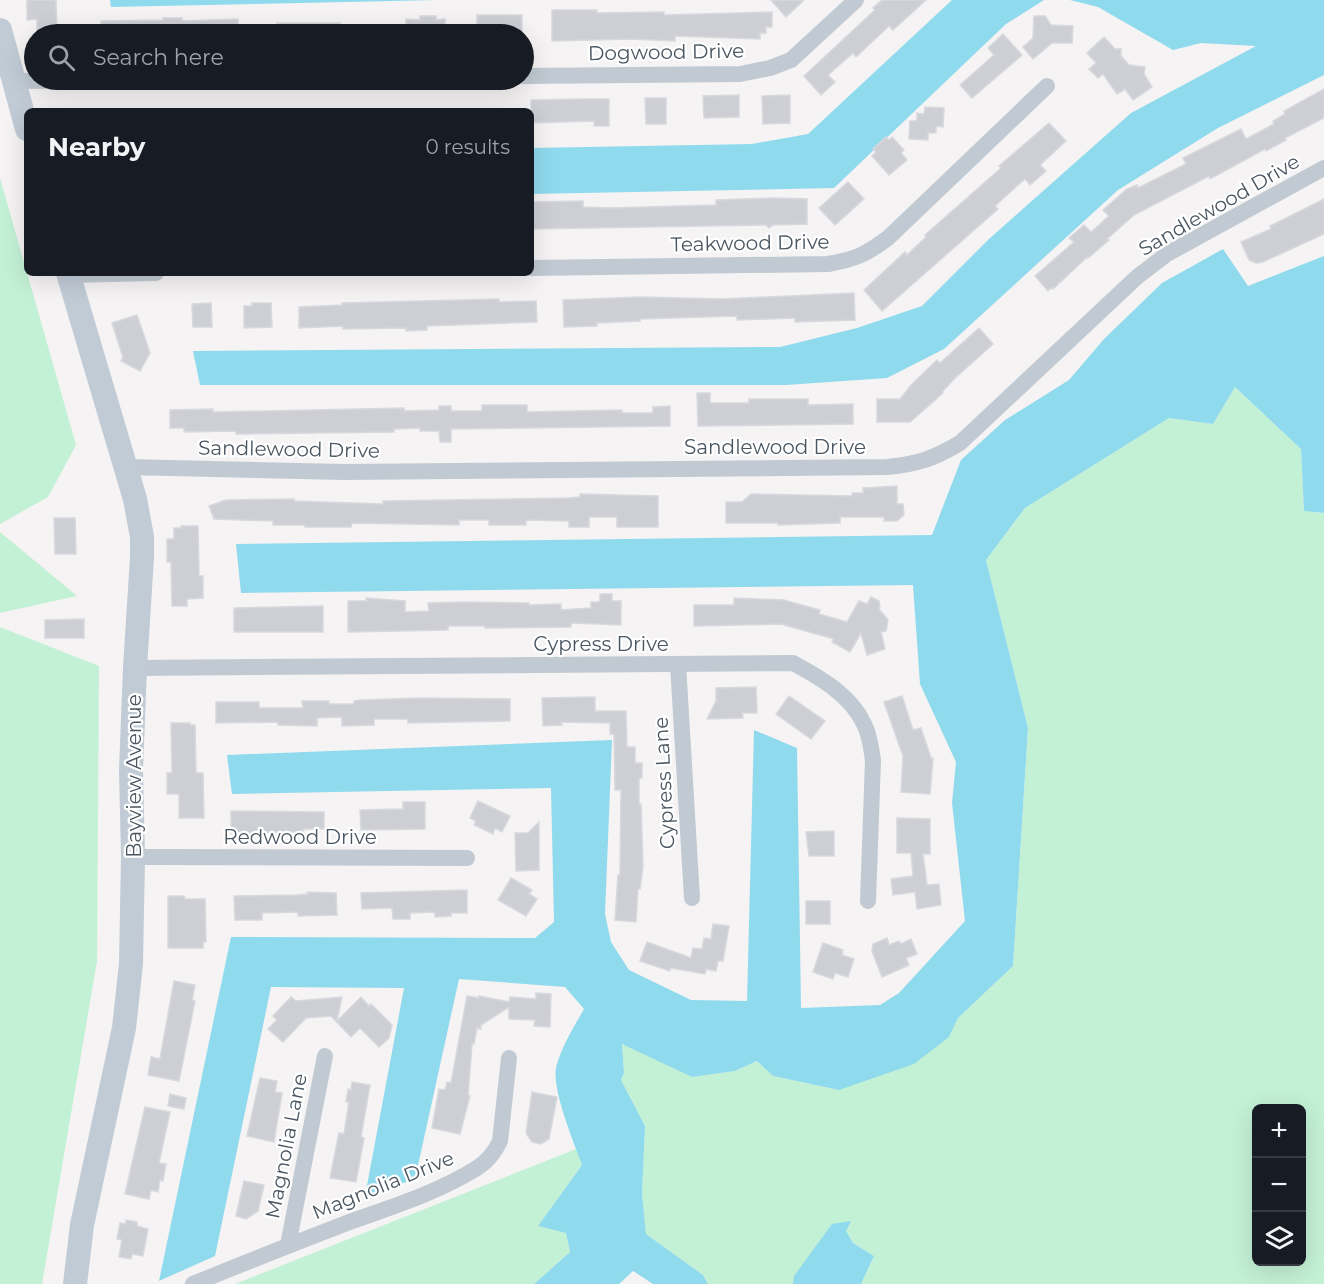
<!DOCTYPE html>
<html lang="en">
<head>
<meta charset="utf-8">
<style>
  :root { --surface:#171b24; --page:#20242c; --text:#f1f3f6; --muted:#9ea1a6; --line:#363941 }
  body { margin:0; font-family:Montserrat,sans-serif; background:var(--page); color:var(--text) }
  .controls { position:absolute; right:18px; bottom:18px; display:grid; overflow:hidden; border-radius:9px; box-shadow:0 6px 24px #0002 }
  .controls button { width:54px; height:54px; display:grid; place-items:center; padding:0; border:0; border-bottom:2px solid var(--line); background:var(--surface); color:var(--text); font:30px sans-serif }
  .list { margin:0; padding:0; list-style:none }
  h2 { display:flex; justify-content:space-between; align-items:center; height:78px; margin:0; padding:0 24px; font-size:26px }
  h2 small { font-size:20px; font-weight:400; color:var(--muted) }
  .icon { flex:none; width:33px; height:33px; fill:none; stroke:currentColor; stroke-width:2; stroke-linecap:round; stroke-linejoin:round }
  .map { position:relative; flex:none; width:1324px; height:1284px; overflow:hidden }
  .search { position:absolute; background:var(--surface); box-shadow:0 6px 24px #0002; left:24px; top:24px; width:510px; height:66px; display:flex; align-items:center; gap:15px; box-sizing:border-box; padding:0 21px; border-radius:33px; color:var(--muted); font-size:22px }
  .panel { position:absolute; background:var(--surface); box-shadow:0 6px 24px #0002; left:24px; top:108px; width:510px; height:168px; border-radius:9px }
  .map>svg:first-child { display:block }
  .green { fill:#c3f1d5; fill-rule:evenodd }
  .water { fill:#90daee }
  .building { fill:#cdcfd5; stroke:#d7d9de; stroke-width:1.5 }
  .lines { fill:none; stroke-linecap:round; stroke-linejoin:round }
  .minor { stroke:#c1cad2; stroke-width:16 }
  .secondary { stroke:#c1cbd6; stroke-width:24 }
  .labels { text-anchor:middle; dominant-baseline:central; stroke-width:4.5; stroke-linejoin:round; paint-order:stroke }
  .street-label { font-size:20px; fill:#4a5661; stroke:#fff }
</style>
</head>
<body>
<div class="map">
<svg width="1324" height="1284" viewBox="0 0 1324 1284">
  <rect width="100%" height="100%" fill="#f5f3f3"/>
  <g class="green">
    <path d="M0 178 76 445 48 497 0 524Z"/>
    <path d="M1235 387 1301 449 1304 511 1324 513V1284H861L874 1256 853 1243 845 1231 850 1222 795 1276 793 1284H708L703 1275 646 1234 642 1194 645 1126 621 1080 624 1073 622 1043 692 1077 735 1071 757 1061 773 1076 839 1090 949 1037 958 1018 1013 966 1028 728 986 560 1025 508 1169 418 1213 424ZM1256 1108H1302V1262H1256Z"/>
    <path d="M0 532 77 596 0 613Z"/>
    <path d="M0 627 99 666 97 961 42 1284H0Z"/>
    <path d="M576 1149 582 1165 538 1226 566 1233 570 1252 534 1284H235Z"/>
  </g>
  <g class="water">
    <path d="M110 0H437L111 7Z"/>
    <path d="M952 0H1044L1006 24 834 188 531 194V148L752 144 808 134Z"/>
    <path d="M1070 0H1324V75L1218 128 1118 190 944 349 887 378 786 385H200L193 351 780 347 857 328 922 306 989 239 1131 113 1256 46 1201 43 1173 50 1098 7Z"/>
    <path d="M1223 249 1248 286 1324 256V513L1304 511 1301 449 1235 387 1213 424 1169 418 1025 508 986 560 1028 728 1013 966 958 1018 949 1037 914 1064 839 1090 773 1076 757 1061 735 1071 692 1077 622 1044 624 1073 621 1080 645 1126 642 1194 646 1234 703 1275 708 1284H653L633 1271 619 1284H534L570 1252 566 1233 538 1226 582 1165C574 1143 552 1090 556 1068 561 1047 574 1027 584 1009L565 987 459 979 415 1179 365 1196 404 988 271 987 215 1256 159 1281 231 937 535 938 554 922 551 788 232 794 227 755 612 740 605 914 611 942 629 970 691 1000 747 1001 754 730 797 748 801 1008 880 1005 899 993 965 921 952 803 956 762 920 684 913 585 241 593 236 544 932 535 961 460 1005 420 1069 380 1104 339 1162 283Z"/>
    <path d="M851 1221 846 1231 853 1243 874 1256 861 1284H793L794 1276 832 1224Z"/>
  </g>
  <g class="building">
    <path d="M27 0H56L57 34H37V19L27 20Z"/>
    <path d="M771 0H804L786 17Z"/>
    <path d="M882 0H926L893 30 889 26 856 57 853 53 828 75 835 82 821 95 804 76 875 10 873 8Z"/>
    <path d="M552 10H597V13L664 12V15L772 12V27H766V33H760V39L675 36V41L630 39 552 41Z"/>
    <rect x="477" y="15" width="45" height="19"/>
    <path d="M420 16H436V20L445 19V34H406V19L420 20Z"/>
    <path d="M1034 16H1045L1051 25 1073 26 1072 43H1052L1033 59 1023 47 1033 38Z"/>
    <path d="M163 18H182V21L238 19V34H102L101 21 163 20Z"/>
    <rect x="277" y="23" width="63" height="11"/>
    <path d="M1003 34 1022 55 972 98 960 85 994 55 988 48Z"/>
    <path d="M1104 37 1115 49H1121V56L1129 65 1145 67 1144 74 1152 87 1133 100 1125 89 1117 94 1103 74 1098 78 1089 69 1096 63 1087 53Z"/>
    <path d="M1324 89V118L1285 138 1286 140 1266 151 1265 149 1210 179 1209 176 1134 215 1107 239 1109 240 1088 258 1087 257 1053 289 1051 288 1048 291 1035 276 1074 242 1069 238 1084 225 1091 232 1109 216 1103 210 1127 189 1137 185 1138 188 1186 164 1183 158 1241 129 1246 139 1274 124 1273 121 1285 114 1284 111Z"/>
    <path d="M739 95V117L704 118 703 96Z"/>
    <path d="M790 95V123L763 124 762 96Z"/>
    <path d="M645 98H666V124H646Z"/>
    <path d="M580 99H609V126H594V121L531 123V100Z"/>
    <path d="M925 107 944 108 943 127 936 126V133H928V140L909 139 910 121H917V113L924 114Z"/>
    <path d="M1049 123 1066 141 1040 165 1046 171 1030 185 1025 179 1017 186 995 206 998 209 989 217 882 311 864 290 905 252 907 255 926 237 925 235 1001 168 999 166Z"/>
    <path d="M886 137 889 140 892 137 904 150 901 153 907 160 889 175 872 156 876 152 873 149Z"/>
    <path d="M848 182 864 199 835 225 819 208Z"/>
    <path d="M775 198 807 199V224L773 225 769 228 766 225 531 229V202L583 201V207L610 208 716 205V200Z"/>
    <path d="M1324 199V234L1263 262 1256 263 1249 260 1241 242 1271 229 1270 226Z"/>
    <path d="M854 293 855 320 795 322V318L737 320V316L640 319V321L597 323V326L564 327 563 300 639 297 723 299Z"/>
    <path d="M499 299V302L536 301 537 322 427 326V330L406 331V328L343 329V326L299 328V307L342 305V303Z"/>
    <path d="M211 303 212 327H193L192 304Z"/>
    <path d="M252 303H271L272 327 244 328V306H252Z"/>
    <path d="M137 315 150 353 140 371 121 361 123 357 112 323Z"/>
    <path d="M979 328 993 344 954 379 942 392 943 393 910 422H877V399H900L912 384 937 360 940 363Z"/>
    <path d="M697 393H710V403H749V399H808V405L853 404V424L698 426Z"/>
    <path d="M482 405H527V412L622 410V413H653V407L670 406V426L451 429V442H440L439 431H420V428L394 429V432L236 434V431L184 432V428H170V410L213 409V412L404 408V411L439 410V406H451V411H482Z"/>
    <path d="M897 486V504H903L904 515 897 521H884V517H840V523L778 525V523H726V502H742L751 494 852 496V493H863V488Z"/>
    <path d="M580 494 658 496V527H617V517H589V527H569V521L526 520V525H489V520H459V525L352 523 351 527H305V525H273V521L214 519 209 506 226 500 294 499V501L383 504V501L569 498 580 497Z"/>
    <path d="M54 518H75L76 554H55Z"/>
    <path d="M181 526H198L199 576H203V598L187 599V606H172L171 562H167V539H174V528H181Z"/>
    <path d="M600 594H612V601H621V625L571 623V627L485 628V626H448V630L348 632V601H367L366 598 405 601V612L429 611 428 603 462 602 529 603V605L561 604V610L591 608V602H600Z"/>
    <path d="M871 597 879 601 880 606 879 609 888 620 886 631 881 632 885 649 867 655 861 633 850 652 832 642 834 639 781 624 694 626V605H734V598L784 600 820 610 819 614 847 622 859 601 867 604Z"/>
    <path d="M323 606V632H234V608Z"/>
    <path d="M84 619V638H45V620Z"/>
    <path d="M756 687 757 713H742L743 718 707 719 716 701V688Z"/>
    <path d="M789 696 825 721 811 739 776 714Z"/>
    <path d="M902 696 913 730 921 728 931 758H933L930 794 901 792 903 756 884 702Z"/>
    <path d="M595 697V711H626L627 747H635V763H642V778H639V804H641L643 867 640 889H638L636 922 615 920 618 875H620L621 790H615L614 734H610V723L561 722 562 725 543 726 542 698Z"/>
    <path d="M419 698 510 699V721L408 723V719H374V725L342 726V717L317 718V726L278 725V722L216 723V702H259V708H303L302 701H329V704H354V701L361 700Z"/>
    <path d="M171 723H190V725H195L196 773H203L204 818H179V794H167V773H172Z"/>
    <path d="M478 801 510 816 502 832 495 828 493 834 474 825 476 821 470 818Z"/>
    <path d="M403 802H425V829L361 830 360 810 403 809Z"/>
    <path d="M231 811 324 812V829H303V832L231 833Z"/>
    <path d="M897 818 930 819V854H923L927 885 939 884 941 905 917 909 915 892 893 895 891 879 913 876 911 853H897Z"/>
    <path d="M539 822V870L516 871 515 833H528Z"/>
    <path d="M834 831V856H809L806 832Z"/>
    <path d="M511 878 532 890 529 894 537 899 526 916 498 900Z"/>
    <path d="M467 890V913H451V916L435 917V912L410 913V919H393L392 908 362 909 361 893Z"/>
    <path d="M307 892 336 893 337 915 298 916V912L262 913V920H235L234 896 297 895 308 894Z"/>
    <path d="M168 896H184L185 899H205L206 942H203V948H168Z"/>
    <rect x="806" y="901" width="24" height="23"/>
    <path d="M713 924 729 926 723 961H718L716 971 706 969 705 974 670 968V971L640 961 647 942 691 958 693 948 702 949 704 938 711 939Z"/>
    <path d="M887 938 889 945 899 941 901 944 911 939 917 954 906 958 909 965 882 977 872 951 873 944Z"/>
    <path d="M823 943 843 950 842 955 854 959 848 977 835 973 833 979 813 972Z"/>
    <path d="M174 981 195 985 192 1000 195 1001 179 1081 148 1075 151 1057 160 1059Z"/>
    <path d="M536 993 551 994 550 1027 534 1026 535 1020 509 1019V1007L481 1025V1029L477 1028 474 1044H472L468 1095 470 1096 460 1134 432 1128 439 1089 445 1090 447 1082 451 1083 467 996 479 998V996L509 1002 510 997 536 999Z"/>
    <path d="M291 997 296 1001 342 997 337 1021 361 997 369 1006 371 1004 392 1025 389 1038 379 1047 360 1028 351 1037 331 1016 306 1018 283 1042 268 1029 277 1020 273 1016Z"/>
    <path d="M260 1078 277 1081 275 1092 282 1093 274 1142 247 1136Z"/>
    <path d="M352 1082 370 1085 361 1137 364 1138 356 1182 330 1178 339 1133 344 1134 349 1102H346L348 1089 351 1090Z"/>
    <path d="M532 1092 557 1097 549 1139 541 1144 532 1142 526 1133Z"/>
    <path d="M170 1094 186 1098 184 1109 168 1106Z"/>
    <path d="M145 1107 170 1112 159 1163 166 1164 163 1181 160 1180 158 1192 151 1190 149 1199 125 1194Z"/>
    <path d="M244 1181 264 1185 258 1211 246 1219 236 1216Z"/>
    <path d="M126 1220 137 1222V1226L148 1229 143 1256 132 1254 131 1259 119 1257 122 1240 117 1239 120 1223 126 1224Z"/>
  </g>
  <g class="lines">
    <g class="minor">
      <path d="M524 76 740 74 770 68 791 60 856 0"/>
      <path d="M13 81 159 80"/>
      <path d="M531 268 828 264C856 259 865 255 888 238L1047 86"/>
      <path d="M69 275 156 273"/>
      <path d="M125 467 344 472 887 467C918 464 933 459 960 443L1137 277 1167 254 1324 168"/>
      <path d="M678 664 692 898"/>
      <path d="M135 668 793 663C819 677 851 695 864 724 870 735 871 748 873 760L868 901"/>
      <path d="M133 857 467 858"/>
      <path d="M288 1245 325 1056"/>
      <path d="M193 1284C244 1263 295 1243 347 1223 391 1207 437 1193 477 1168 488 1161 495 1152 500 1141L509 1058"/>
    </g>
    <g class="secondary">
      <path d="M0 30 27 129"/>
      <path d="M68 273 135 499 142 537V557L135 668 131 770 133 857 131 964 124 1028 82 1225 75 1284"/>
    </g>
  </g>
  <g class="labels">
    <g class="street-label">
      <text transform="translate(666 52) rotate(-1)">Dogwood Drive</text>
      <text transform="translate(1219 205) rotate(-30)">Sandlewood Drive</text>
      <text transform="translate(750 243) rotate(-1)">Teakwood Drive</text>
      <text x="775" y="447">Sandlewood Drive</text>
      <text transform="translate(289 449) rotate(1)">Sandlewood Drive</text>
      <text x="601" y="644">Cypress Drive</text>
      <text transform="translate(134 776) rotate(-90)">Bayview Avenue</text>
      <text transform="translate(664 783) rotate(-93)">Cypress Lane</text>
      <text x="300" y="837">Redwood Drive</text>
      <text transform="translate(286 1146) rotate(-79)">Magnolia Lane</text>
      <text transform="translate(383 1185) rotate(-22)">Magnolia Drive</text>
    </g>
  </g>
</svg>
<div class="controls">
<button>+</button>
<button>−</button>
<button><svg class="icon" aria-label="layers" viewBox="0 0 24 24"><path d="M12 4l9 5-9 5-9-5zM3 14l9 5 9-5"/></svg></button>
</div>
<div class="search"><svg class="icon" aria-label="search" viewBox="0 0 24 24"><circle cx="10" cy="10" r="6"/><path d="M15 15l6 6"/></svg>Search here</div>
<section class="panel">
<h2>Nearby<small>0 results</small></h2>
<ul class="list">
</ul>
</section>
</div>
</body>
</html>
